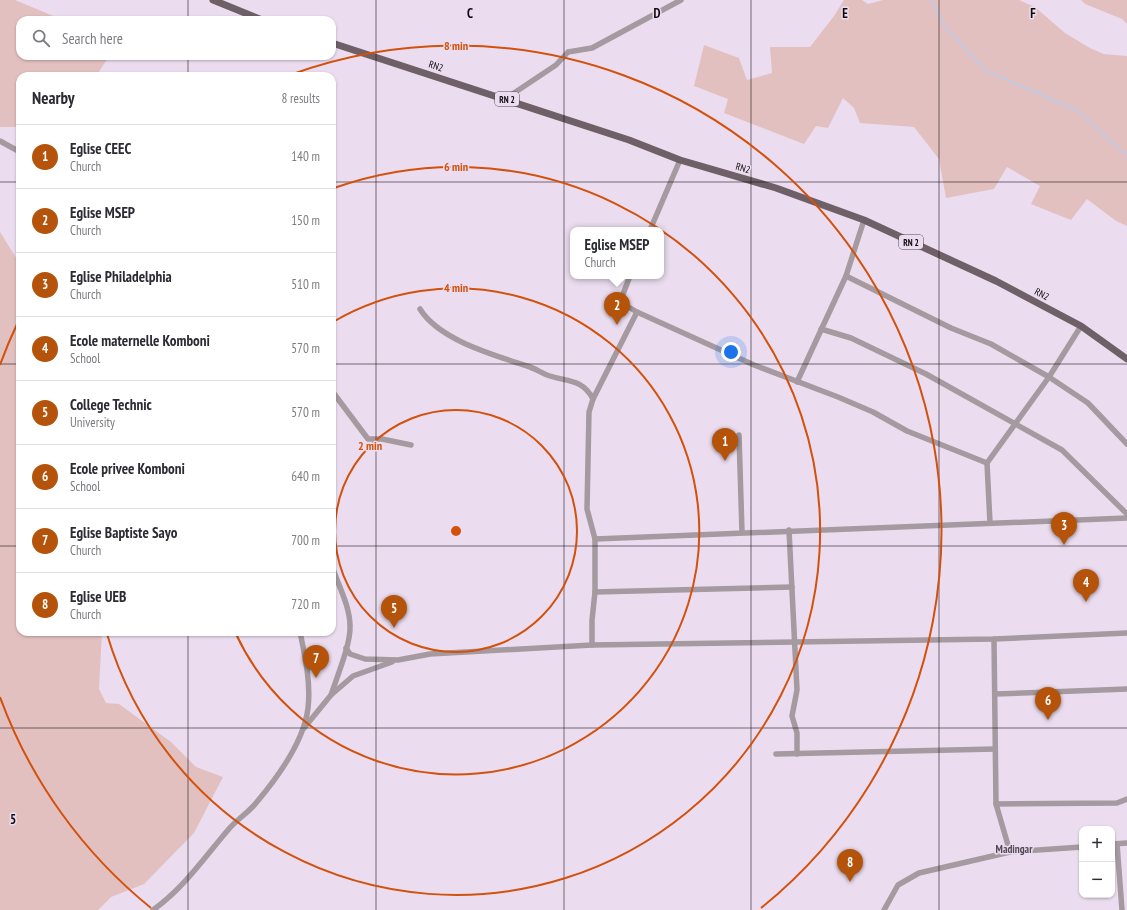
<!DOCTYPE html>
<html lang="en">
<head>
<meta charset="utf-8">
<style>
  :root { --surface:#fff; --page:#f7f7f7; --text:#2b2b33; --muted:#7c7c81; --line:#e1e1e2; --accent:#b45309 }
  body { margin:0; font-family:"PT Sans Narrow",sans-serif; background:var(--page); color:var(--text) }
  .controls { position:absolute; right:12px; bottom:12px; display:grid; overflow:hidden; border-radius:8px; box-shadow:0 1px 3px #0004 }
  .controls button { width:36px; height:36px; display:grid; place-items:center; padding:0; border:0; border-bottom:1px solid var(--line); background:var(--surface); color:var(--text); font:20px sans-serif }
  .you { position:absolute; left:731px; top:352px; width:14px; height:14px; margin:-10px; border:3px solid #fff; border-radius:50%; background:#1a73e8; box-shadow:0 0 0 6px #1a73e833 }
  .badge { display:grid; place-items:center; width:26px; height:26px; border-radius:50%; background:var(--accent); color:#fff; font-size:13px; font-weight:700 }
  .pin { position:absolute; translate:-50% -33px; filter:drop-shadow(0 1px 2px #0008) }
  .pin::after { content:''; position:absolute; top:21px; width:14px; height:12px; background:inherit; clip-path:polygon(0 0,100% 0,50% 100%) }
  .popup { position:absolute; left:570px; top:227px; width:94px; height:52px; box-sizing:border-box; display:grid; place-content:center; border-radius:8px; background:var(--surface); filter:drop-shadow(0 1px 3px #0005); font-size:13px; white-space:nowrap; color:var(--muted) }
  .popup b { font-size:15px; color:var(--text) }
  .popup::after { content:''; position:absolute; left:50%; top:100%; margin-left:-8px; border:8px solid transparent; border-top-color:var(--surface) }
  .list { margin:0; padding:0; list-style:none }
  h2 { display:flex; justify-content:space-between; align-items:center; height:52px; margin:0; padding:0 16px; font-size:17px }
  h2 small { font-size:13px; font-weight:400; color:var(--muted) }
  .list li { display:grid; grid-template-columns:26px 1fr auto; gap:12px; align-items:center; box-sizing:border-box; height:64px; padding:0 16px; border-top:1px solid var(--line) }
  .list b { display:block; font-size:15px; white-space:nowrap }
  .list p { margin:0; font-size:13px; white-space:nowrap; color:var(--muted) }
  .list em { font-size:13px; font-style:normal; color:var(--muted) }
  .icon { flex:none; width:22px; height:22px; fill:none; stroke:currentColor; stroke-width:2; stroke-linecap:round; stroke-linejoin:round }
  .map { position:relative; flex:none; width:1127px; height:910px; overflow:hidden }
  .search { position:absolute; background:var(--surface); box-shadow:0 1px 3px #0004; left:16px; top:16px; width:320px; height:44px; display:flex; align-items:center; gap:10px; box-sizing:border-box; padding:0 14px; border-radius:12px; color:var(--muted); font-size:15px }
  .panel { position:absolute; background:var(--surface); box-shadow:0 1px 3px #0004; left:16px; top:72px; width:320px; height:564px; border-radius:12px }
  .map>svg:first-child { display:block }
  .green { fill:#e3c0c0 }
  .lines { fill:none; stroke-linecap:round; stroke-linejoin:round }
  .stream { stroke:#b7ccee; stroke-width:1.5 }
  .minor { stroke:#a49a9f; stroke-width:5.5 }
  .major { stroke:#6f5f67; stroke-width:7 }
  .grid { fill:none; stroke:#0e090f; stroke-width:1; stroke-opacity:0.55 }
  .ring { fill:none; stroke:#d2510c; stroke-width:2 }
  .labels { text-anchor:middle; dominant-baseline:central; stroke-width:3; stroke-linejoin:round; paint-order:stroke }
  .shield { fill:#ebddef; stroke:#504952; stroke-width:1 }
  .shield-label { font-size:9px; font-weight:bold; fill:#0e090f }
  .street-label { font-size:10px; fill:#0e090f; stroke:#ebddef }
  .neighbourhood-label { font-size:11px; font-weight:bold; fill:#534856; stroke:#ebddef }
  .grid-label { font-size:13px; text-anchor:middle; font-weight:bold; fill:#0e090f; stroke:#ebddef; stroke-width:3; stroke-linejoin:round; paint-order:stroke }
  .centre { fill:#d2510c; stroke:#ebddef; stroke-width:2 }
  .ring-label { font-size:12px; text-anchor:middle; font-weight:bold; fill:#d2510c; stroke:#ebddef; stroke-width:3; stroke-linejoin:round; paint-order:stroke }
</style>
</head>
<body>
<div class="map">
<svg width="1127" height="910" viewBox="0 0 1127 910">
  <rect width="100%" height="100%" fill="#ebddef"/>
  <g class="green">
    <path d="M0 0H15L63 20H20V56H106L108 58 96 76H20V127H0Z"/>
    <path d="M844 0H862L868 4 883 0H1019L1035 7 1065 33 1090 48 1104 54 1127 56V226L1116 221 1087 199 1071 220 1031 204 1040 186 1007 167 994 189 946 198 939 159 914 127 860 123 854 108 843 98 828 128 816 126 804 144 724 113 728 99 694 86 704 45 739 58 747 80 772 73 770 47H810L834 16Z"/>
    <path d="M1081 0H1127V24L1122 19 1085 4Z"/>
    <path d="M0 232 20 264V632H102L99 689 106 703 119 704 171 742 196 767 223 777 194 833 144 884 111 897 98 910H0Z"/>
  </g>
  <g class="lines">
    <path class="stream" d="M931 0 944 25 985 70 1078 111 1127 156"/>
    <g class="minor">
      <path d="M505 99 556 65 568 52 592 48 681 0"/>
      <path d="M0 141 20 152"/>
      <path d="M650 230 680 160"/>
      <path d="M630 276 620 302 637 312 754 365 838 397 873 412 907 431 987 463"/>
      <path d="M846 276 951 328 991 344 1049 377 1088 403 1127 444"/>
      <path d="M420 309C439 340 494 355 527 366 534 368 540 372 547 375 566 382 582 378 593 399"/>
      <path d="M821 329 851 338 926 374 1062 450 1127 514"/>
      <path d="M797 382 846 276 864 220"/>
      <path d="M332 391 368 439H382L411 445"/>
      <path d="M739 435 742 532"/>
      <path d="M990 523 987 463 1049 377 1081 326"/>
      <path d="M789 530 797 690 792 716 797 733V754"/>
      <path d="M595 539 1127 518"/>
      <path d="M595 592 792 587"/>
      <path d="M994 639 996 804 1010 852"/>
      <path d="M592 645V620L595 592V539L587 509 589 412 593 399 637 312"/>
      <path d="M346 648 350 654 365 659 398 660 430 654 592 645 994 639 1127 633"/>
      <path d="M995 694 1127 689"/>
      <path d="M331 695C337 677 351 643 350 626 350 606 338 585 332 566"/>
      <path d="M304 728 331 695 353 676 392 662"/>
      <path d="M776 754 995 749"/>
      <path d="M996 804 1117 803 1127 799"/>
      <path d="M1112 844 1127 843"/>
      <path d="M1117 844 1122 910"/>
      <path d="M153 910C183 889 204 858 228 830 236 820 248 813 256 803 278 777 304 742 308 708 311 683 305 656 300 632"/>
      <path d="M884 910 898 885 919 873 1010 852 1082 847"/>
    </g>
    <g class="major">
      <path d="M213 0 262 20"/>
      <path d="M332 43 629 140 680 160 776 188 864 220 996 281 1081 326 1127 359"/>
    </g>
  </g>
  <path class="grid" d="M188 0V20M376 0V910M564 0V910M751 0V910M939 0V910M188 56V76M0 182H20M332 182H1127M0 364H20M332 364H1127M0 546H20M332 546H1127M188 632V910M0 728H1127"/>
  <g class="ring">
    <circle cx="456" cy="531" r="121"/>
    <path d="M333 322A243 243 0 1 1 236 634"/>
    <path d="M334 188A364 364 0 1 1 107 634"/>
    <path d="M151 908A485 485 0 0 1 0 697M0 365A485 485 0 0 1 18 322M290 75A485 485 0 0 1 761 908"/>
  </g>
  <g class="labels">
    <g class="shield">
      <rect x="495" y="92" width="24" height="14" rx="3"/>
      <rect x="899" y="235" width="24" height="14" rx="3"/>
    </g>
    <g class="shield-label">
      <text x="507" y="99">RN 2</text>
      <text x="911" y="242">RN 2</text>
    </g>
    <g class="street-label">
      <text transform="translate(436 66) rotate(18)">RN2</text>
      <text transform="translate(743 168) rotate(16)">RN2</text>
      <text transform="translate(1042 294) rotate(28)">RN2</text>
    </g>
    <g class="neighbourhood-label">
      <text x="1014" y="849">Madingar</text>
    </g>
  </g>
  <g class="grid-label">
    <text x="470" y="18">C</text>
    <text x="657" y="18">D</text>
    <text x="845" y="18">E</text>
    <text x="1033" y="18">F</text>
    <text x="13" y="824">5</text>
  </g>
  <circle cx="456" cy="531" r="6" class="centre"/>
  <g class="ring-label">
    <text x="456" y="50">8 min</text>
    <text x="456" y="171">6 min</text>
    <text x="456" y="292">4 min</text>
    <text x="370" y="450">2 min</text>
  </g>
</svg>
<div class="controls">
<button>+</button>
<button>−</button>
</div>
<div class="you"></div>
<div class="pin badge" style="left:725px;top:461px">1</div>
<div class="pin badge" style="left:617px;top:325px">2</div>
<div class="popup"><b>Eglise MSEP</b>Church</div>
<div class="pin badge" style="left:1064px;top:545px">3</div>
<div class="pin badge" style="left:1086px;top:602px">4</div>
<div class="pin badge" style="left:394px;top:628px">5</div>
<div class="pin badge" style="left:1048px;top:720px">6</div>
<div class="pin badge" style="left:316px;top:678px">7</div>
<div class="pin badge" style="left:850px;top:882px">8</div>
<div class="search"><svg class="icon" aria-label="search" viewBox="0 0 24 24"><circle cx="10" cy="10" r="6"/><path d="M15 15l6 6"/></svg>Search here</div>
<section class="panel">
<h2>Nearby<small>8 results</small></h2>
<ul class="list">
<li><span class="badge">1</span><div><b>Eglise CEEC</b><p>Church</p></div><em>140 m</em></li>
<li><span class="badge">2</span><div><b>Eglise MSEP</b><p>Church</p></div><em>150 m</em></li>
<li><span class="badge">3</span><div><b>Eglise Philadelphia</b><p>Church</p></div><em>510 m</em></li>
<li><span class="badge">4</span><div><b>Ecole maternelle Komboni</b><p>School</p></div><em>570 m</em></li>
<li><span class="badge">5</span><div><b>College Technic</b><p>University</p></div><em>570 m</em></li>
<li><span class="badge">6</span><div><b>Ecole privee Komboni</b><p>School</p></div><em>640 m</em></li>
<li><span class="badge">7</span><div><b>Eglise Baptiste Sayo</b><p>Church</p></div><em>700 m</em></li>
<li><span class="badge">8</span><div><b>Eglise UEB</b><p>Church</p></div><em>720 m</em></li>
</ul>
</section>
</div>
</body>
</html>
